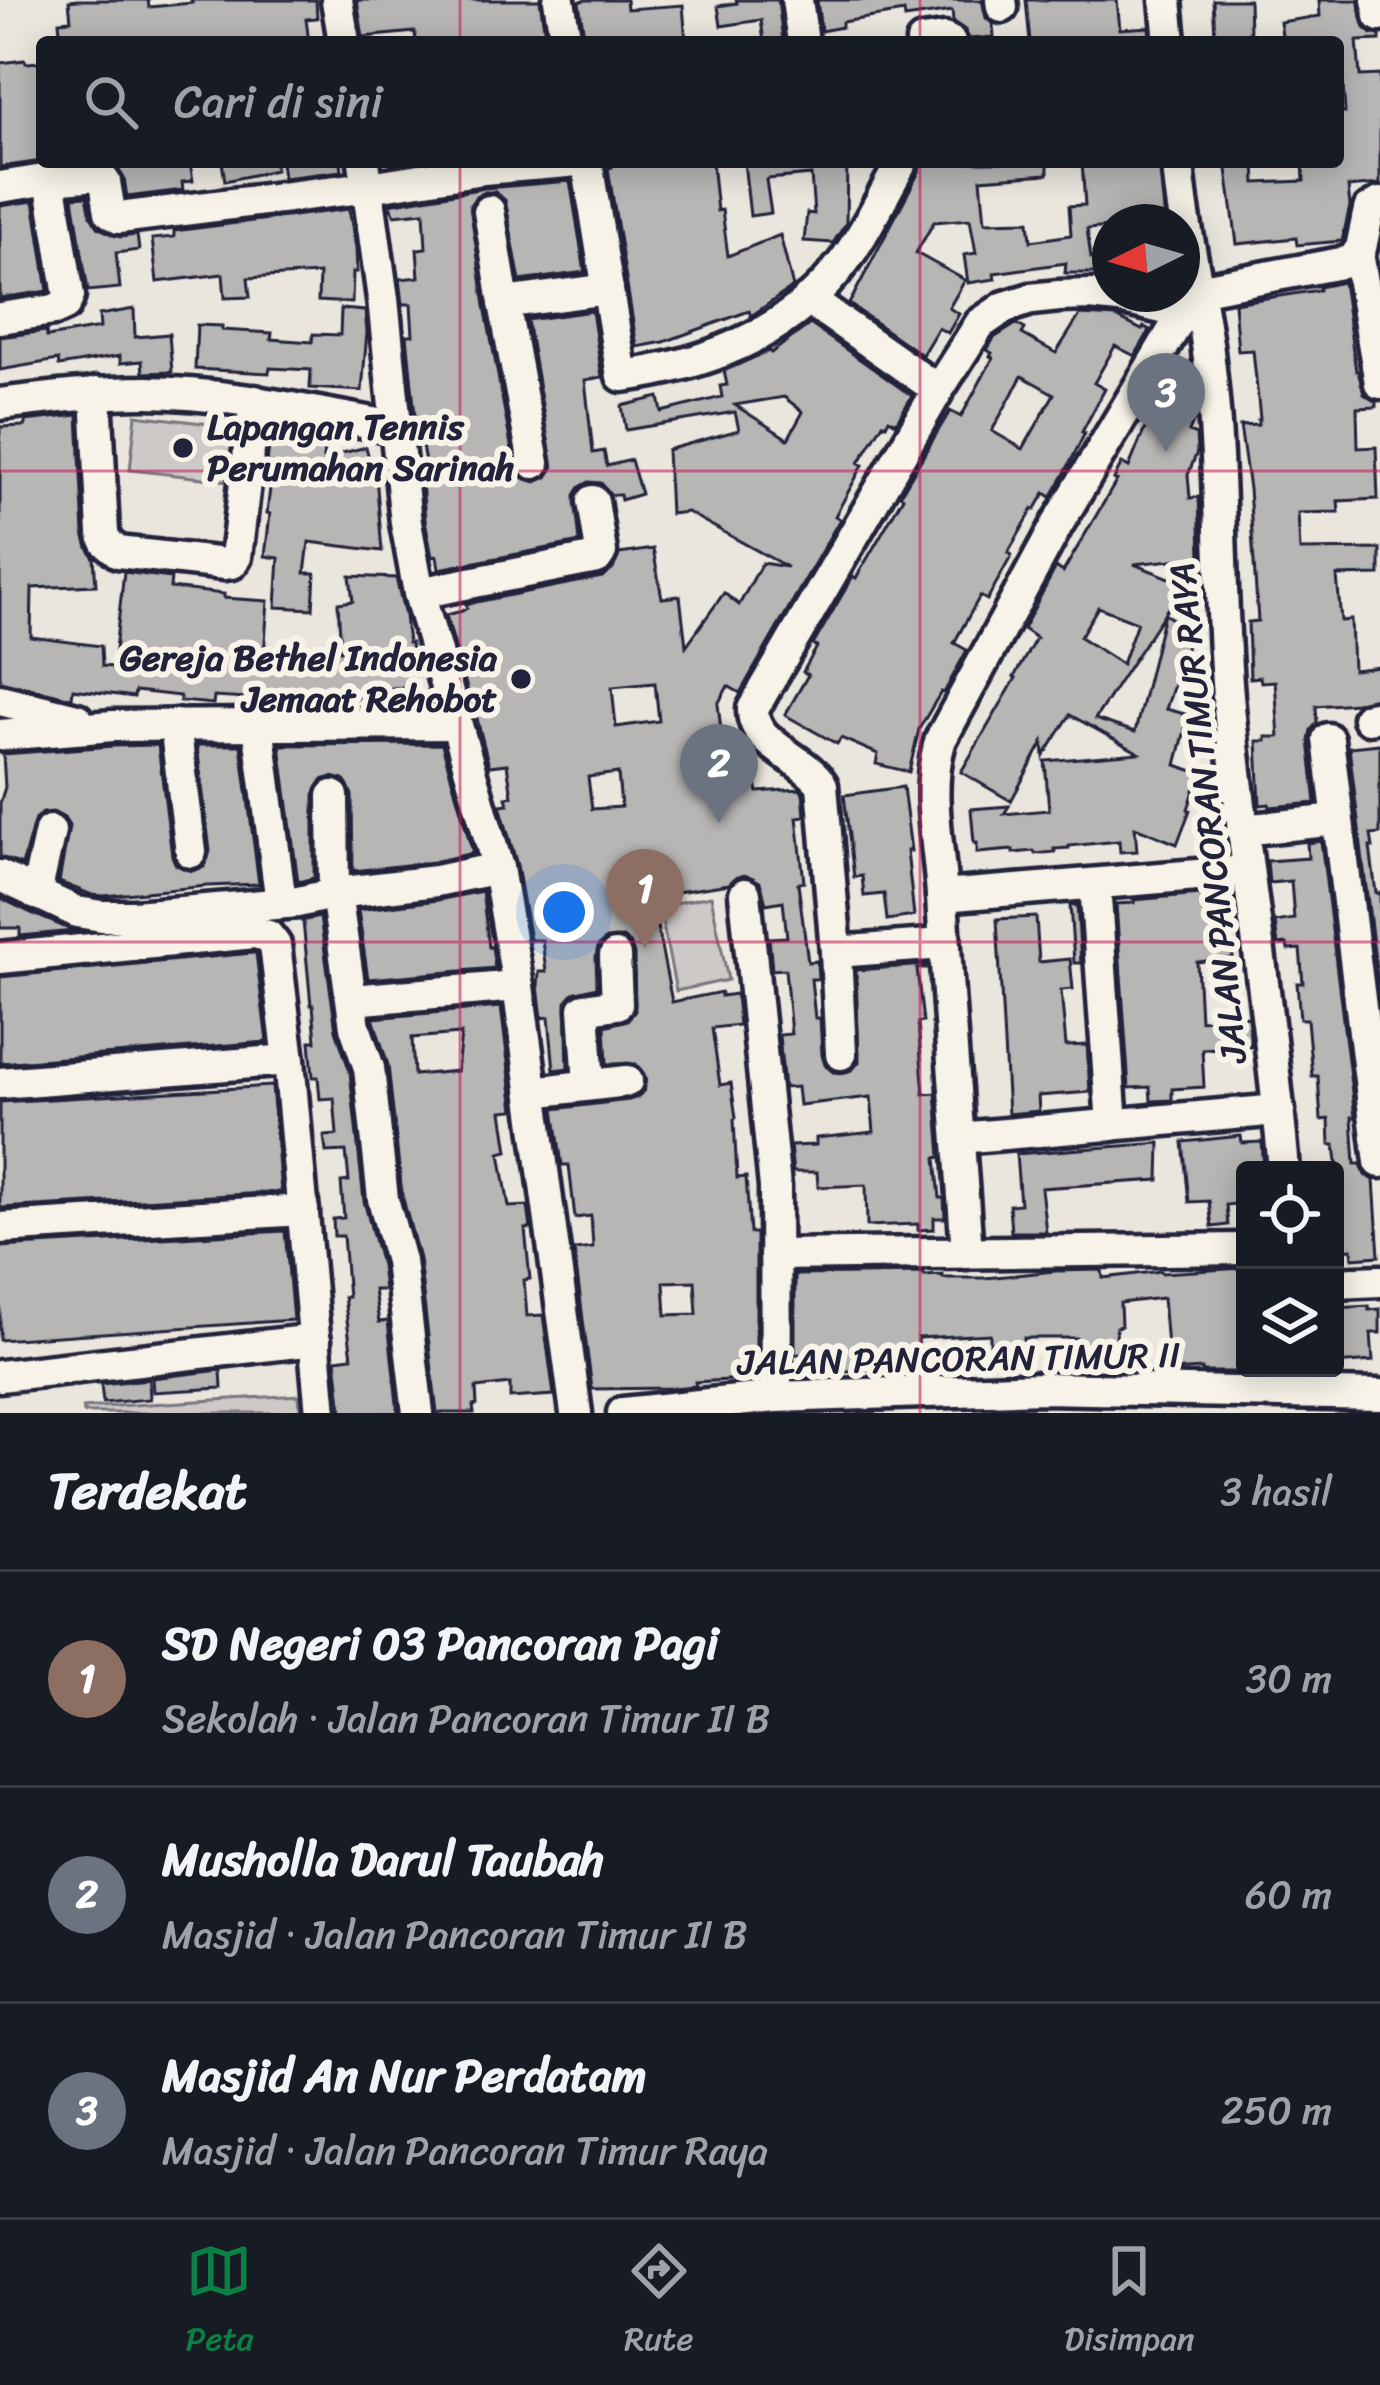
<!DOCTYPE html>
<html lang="id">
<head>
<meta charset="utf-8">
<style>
  :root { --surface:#171b24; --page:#20242c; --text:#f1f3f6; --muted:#9ea1a6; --line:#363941; --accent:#0b8043 }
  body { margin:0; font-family:Sriracha,sans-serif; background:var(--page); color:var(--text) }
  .controls { position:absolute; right:36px; bottom:36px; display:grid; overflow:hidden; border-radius:12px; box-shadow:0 6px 30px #0003 }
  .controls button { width:108px; height:108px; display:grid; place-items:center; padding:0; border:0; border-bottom:3px solid var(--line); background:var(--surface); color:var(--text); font:60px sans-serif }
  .compass { position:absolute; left:1092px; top:204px; width:108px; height:108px; border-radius:50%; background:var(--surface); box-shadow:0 6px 30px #0003; rotate:265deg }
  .you { position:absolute; left:564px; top:912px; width:42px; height:42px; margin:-30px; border:9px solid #fff; border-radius:50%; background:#1a73e8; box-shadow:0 0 0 18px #1a73e833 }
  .badge { display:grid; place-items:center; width:78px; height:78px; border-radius:50%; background:var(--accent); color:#fff; font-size:39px; font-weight:700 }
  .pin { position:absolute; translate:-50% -99px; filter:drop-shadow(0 3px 6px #0008) }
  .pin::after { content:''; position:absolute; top:63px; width:42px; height:36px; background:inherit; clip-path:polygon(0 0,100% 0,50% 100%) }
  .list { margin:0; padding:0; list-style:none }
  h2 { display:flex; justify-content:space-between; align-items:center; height:156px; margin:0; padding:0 48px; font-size:51px }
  h2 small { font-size:39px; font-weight:400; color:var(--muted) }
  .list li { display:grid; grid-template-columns:78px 1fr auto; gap:36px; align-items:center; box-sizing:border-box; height:216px; padding:0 48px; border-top:3px solid var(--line) }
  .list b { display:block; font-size:45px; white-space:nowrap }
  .list p { margin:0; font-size:39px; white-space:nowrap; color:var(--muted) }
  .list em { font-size:39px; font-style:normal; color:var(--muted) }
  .icon { flex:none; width:66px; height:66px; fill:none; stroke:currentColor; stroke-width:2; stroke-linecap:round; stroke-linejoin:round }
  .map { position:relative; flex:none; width:1380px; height:1413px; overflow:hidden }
  .search { position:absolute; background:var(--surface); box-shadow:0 6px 30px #0003; left:36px; right:36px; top:36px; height:132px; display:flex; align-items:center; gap:30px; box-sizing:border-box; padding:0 42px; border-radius:12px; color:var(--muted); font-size:45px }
  .sheet { height:804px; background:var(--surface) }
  nav { display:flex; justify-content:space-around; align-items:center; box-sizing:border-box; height:168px; border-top:3px solid var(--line); background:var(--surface); font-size:33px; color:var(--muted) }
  nav a { display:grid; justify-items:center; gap:6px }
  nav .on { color:var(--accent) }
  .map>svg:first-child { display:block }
  .green { fill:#cdc9c6; stroke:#787680; stroke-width:3 }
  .building { fill:#b8b6b5; stroke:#22223b; stroke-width:3; fill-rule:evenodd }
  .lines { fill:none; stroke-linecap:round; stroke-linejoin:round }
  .minor-casing { stroke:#22223b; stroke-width:39 }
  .minor { stroke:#f7f3e8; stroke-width:30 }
  .grid { fill:none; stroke:#c2185b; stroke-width:3; stroke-opacity:0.55 }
  .poi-dot { fill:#22223b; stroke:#f7f3e8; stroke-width:4.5 }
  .labels { text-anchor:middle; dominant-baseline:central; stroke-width:12; stroke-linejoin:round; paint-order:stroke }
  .poi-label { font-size:36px; font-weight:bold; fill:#22223b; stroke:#f7f3e8; text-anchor:start }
  .street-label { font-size:36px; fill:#22223b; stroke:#f7f3e8 }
</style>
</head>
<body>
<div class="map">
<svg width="1380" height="1413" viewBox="0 0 1380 1413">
  <rect width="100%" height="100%" fill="#eae6de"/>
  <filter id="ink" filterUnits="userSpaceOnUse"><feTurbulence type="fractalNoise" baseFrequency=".00833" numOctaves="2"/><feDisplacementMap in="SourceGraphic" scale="24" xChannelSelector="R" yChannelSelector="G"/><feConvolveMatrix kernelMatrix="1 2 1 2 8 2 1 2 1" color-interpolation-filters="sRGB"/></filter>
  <g filter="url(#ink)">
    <g class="green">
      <path d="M136 415 236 427 230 481 130 470Z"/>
      <path d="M711 896 728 980 676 991 659 906Z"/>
      <path d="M299 1395 300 1413H84L83 1408Z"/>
    </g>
    <g class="building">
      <path d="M77 0H148L149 7 192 3 191 0H316L317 18 306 19 309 42H153V38L121 42H61L59 21 71 20 69 1Z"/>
      <path d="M357 0H540L546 42H416L415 32 363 37Z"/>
      <path d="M584 0H626L627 9 683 5 686 42H585L579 2Z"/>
      <path d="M736 0H778L783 42H764L761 20 721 26 718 6 737 3Z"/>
      <path d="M817 0H982L986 18 993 24 994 37 969 39 965 30 953 22 952 11 905 18 904 12 842 22V27L821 31Z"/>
      <path d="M1026 0H1117L1120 29 1149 27 1150 42H1030Z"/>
      <path d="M1213 0H1249L1250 33 1215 35Z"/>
      <path d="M1319 0H1358L1365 28 1372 34 1380 35V40L1357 41 1360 76 1380 75V184L1348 187 1350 206 1342 241 1297 245 1296 238 1237 244 1226 162H1255L1256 183 1304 181 1303 162H1340L1338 113H1345L1342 68H1338V42H1283L1280 22 1320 16Z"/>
      <path d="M25 60 26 63 42 62V161L0 167V63Z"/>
      <path d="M113 162H190L193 181 182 182 183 190 127 197 124 178Z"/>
      <path d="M222 162H275V170L225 181Z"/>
      <path d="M281 162H341L342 171 283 178Z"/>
      <path d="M612 162H712L717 211 722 210 728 256 780 235 793 287 751 316 749 311 664 342 637 347 608 168 612 167Z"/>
      <path d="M744 162H847L846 223 833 243 804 241 807 213 814 214 811 175 768 179 766 180 771 213 750 216Z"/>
      <path d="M921 162H1048V174L981 179 985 222 1029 221 1031 241 1071 235 1069 206 1085 205 1082 162H1159L1165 222H1110V227L1087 229 1091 258H1100L1099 273H1065L1066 263 994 273 995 279 968 283 964 255 976 253 970 219 934 222 916 253 965 280 949 308 959 314 948 333 938 328 922 355 849 304 919 172Z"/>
      <path d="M570 181 585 272 520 281 505 200 495 192H485L476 197 470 205 485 306 515 467 520 476 536 482 547 477 553 468 527 320 592 311 602 377 585 380 593 453 604 451 607 466 631 460 641 494 621 500 620 495H611L601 483 589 482 580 487 575 495 580 542 439 569 437 556 432 557 425 520 422 481 428 479 422 446H418L407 335H413L411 304H403L400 279 419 277 417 249 426 248 424 212 395 215 389 204 485 188Z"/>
      <path d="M87 196 91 216 99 228 120 237 137 235 139 250 116 253 120 288 88 291 73 197Z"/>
      <path d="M34 201 48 291 0 298V206Z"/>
      <path d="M349 209 356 248 357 272H353L352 303 318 301 319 274 248 278 250 297 225 298 223 274 157 282 152 239 174 237V231Z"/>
      <path d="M1343 282 1356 371H1358L1364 394 1376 402V407L1357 408 1358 448 1376 447 1378 499 1338 501 1339 512 1298 513 1300 550 1380 549V575L1337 576 1341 621 1351 620 1353 670 1380 667V697L1356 703 1316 706 1317 723 1311 730 1309 741 1316 803 1270 807 1269 804 1260 805 1257 741H1266V737H1279L1275 681 1261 682 1260 677 1250 678 1248 622 1258 621 1249 489 1240 426 1258 425V420L1260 419 1253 350 1238 351 1234 303 1319 290V287Z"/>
      <path d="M134 309 135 337 169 334 172 372 143 373 142 361 120 363V356L59 366 58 360 0 370V337L46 331 47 337 100 328 99 315Z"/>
      <path d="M341 309 365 311 367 332 362 391 310 388 311 370 270 368 269 373 195 369 197 325 222 326V330L272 333 271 339 312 342 313 334 340 335Z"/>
      <path d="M1080 315 1116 317 1142 330 1144 327 1150 330 1135 356 1115 346 1094 383 1105 389 1082 432 1085 433 1064 475 1051 497 1045 493 1035 510 1033 509 1008 553 1012 555 987 600 980 596 954 643 967 650 944 693 941 692 919 729 909 772 876 764 878 754 841 738 837 744 785 715 808 675 803 672 817 647 813 645 853 576 856 578 903 497 900 495 950 411 961 417 993 358 990 356 992 353 987 350 994 338 1016 324 1025 329 1022 334 1056 353ZM1022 376 1054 394 1023 449 992 431Z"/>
      <path d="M810 324 912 396 896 423 889 419 886 425 883 423 859 463 863 465 835 516 840 519 740 693 728 686 718 704 725 765 738 746 759 758 752 768 758 792 800 789 803 793 805 816 797 817 804 882 798 883 808 962 817 961 818 979H811L815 1018H820L822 1055 825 1065 833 1072 843 1073 852 1070 859 1062 856 970 927 965V968L917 969 923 1022 918 1023 924 1094 936 1093 941 1157 936 1158 940 1198H944L945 1218H934V1229L918 1230V1224L867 1226 866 1185 818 1187 817 1172H793L790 1146 816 1145V1138L874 1132 871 1097 799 1105 797 1087 784 1088 779 1035 791 1034 785 969 772 970 769 938 787 937 783 901 766 904 760 882 744 875 735 878 729 884 651 896 672 1002 721 992V996L736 994 739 1025 712 1028 720 1085 731 1083 736 1118 734 1119 737 1178 746 1177 750 1233H756V1366L746 1367 747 1379 695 1382 696 1386 672 1388 592 1389 574 1250 593 1248 591 1216 575 1218 569 1165H562L554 1109 629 1100 638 1097 644 1090 646 1078 636 1064H607L605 1026 628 1020 635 1011 634 954 631 945 623 938 606 939 598 946 596 957 597 987 573 993 566 1002 568 1068 554 1070 549 1017 542 1018 538 986 539 972H546L542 940H530L517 865 500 805 508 804 506 797 512 796 507 764 489 766 471 695 469 696 446 615 462 611 467 608 466 604 602 577 613 569 619 554 653 549 662 598 680 596 686 646 724 593 739 605 762 563 787 567 687 512 670 514 667 450 739 430 735 412 626 430 622 406 659 397 662 412 722 397 720 386 727 385 724 371 769 351 771 353ZM784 397 803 412 788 439 735 405ZM655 683 659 721 616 727 612 687ZM618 773 621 807 592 809 588 777ZM695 1281 697 1314 666 1315 664 1282Z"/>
      <path d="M1169 395 1194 406 1195 417 1189 432 1196 435 1197 452 1188 475 1190 498 1199 497 1201 557 1134 564 1185 584 1178 602 1173 600 1095 719 1135 732 1164 614 1192 630 1166 709 1189 715 1176 765 1200 773 1188 809 1190 810 1177 844 1135 827 1137 851 1120 852 1119 841 1069 846V848L1054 849 1055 852 1035 854 1034 851 1013 853V850L977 853V843H974L971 809 1009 806 1004 814 1049 810 1045 761 1139 753 1070 715 1044 756 1043 742 1011 801 961 772 1016 678 1014 677 1036 638 1023 629 1056 567 1063 572 1117 480 1114 479 1122 463 1129 467 1150 416 1159 420ZM1098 607 1137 622 1122 664 1080 637Z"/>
      <path d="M78 415 84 534 88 548 94 558 96 585 32 588 31 637 101 646 102 666 113 667 124 572 171 578 170 588 224 594V598L268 601 264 656 324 659V650H341L338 603 353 601 350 576 396 578 405 616 408 643H411L415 686 361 691V698H334V704L214 697 213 704 180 701V696L135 691 134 697 73 689 72 698 0 681V427L25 426V421Z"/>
      <path d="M271 429 326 436 323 458 366 447 377 487 382 551 309 542 305 573H315L313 609 276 607 279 558 265 556 270 514 267 513 272 472 266 471Z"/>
      <path d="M442 744 473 853 433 862 353 871 352 795 344 780 332 777 322 780 314 795V878L298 882 280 745Z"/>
      <path d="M1380 744V834L1371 835 1373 847H1370L1376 893H1380V1002L1349 747Z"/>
      <path d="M158 745 172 856 176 865 192 871 204 867 210 851 197 745H241L259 884 207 886 104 896 92 895 59 882 69 826 64 818 53 812 43 813 35 819 22 865 0 857V803L5 787 3 754 114 746Z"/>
      <path d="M903 787 911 851H907L914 916 887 920 884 894 864 896 862 876 854 877 844 795Z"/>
      <path d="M1321 841 1355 1117H1352L1355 1164H1361L1365 1175 1374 1180 1379 1256 1353 1258 1352 1249 1335 1250V1198L1341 1197 1335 1145H1330L1329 1119 1321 1120 1318 1076H1312L1307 1019H1300L1297 983H1303L1300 949 1288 950 1287 944 1278 945 1275 922 1294 919 1291 881 1269 883 1267 861 1308 858 1307 843Z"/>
      <path d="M482 891 489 947H492L495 968 368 979 358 910 438 900Z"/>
      <path d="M1222 892 1223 902H1230L1233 958 1197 962 1200 1020 1248 1016 1251 1046 1202 1049 1204 1087 1172 1089V1100L1151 1101 1150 1087 1129 1088 1116 904 1134 903V900Z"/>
      <path d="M0 898 31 913 74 931 20 936V928H0Z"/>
      <path d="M1070 905H1077L1081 963H1074Z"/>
      <path d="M320 917 336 1030 350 1072 364 1201 381 1265 384 1290H374L379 1322 388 1321 398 1413H342L336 1359 352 1357 344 1297H348L343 1236H334L333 1219 344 1218 341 1182 349 1181 346 1151 326 1152 324 1136 337 1135 334 1098 320 1099 318 1077H313L310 1041H316L313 1005H311L303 921H300Z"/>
      <path d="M1036 917 1039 962 1070 959 1073 989 1061 990 1066 1046 1087 1045 1090 1092 1038 1096 1039 1111 1008 1114 997 919Z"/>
      <path d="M253 953H256L267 1042 0 1063V977Z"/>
      <path d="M501 1007 514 1110 502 1111 508 1151 500 1153 509 1207 528 1206 531 1229H525L530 1279 524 1280 527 1316 543 1315 554 1395 510 1398V1384L476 1388 477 1405 473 1406 474 1413H437L419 1259 402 1195 388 1065 373 1018ZM461 1034 457 1071 414 1075 412 1038Z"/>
      <path d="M272 1086 281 1192 0 1208V1102Z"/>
      <path d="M1241 1136 1242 1143 1262 1142 1264 1170H1245V1203L1226 1205 1228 1225 1212 1227 1209 1201 1189 1202 1183 1142Z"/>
      <path d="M1160 1143 1159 1180 1041 1188 1046 1232H1011L1009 1205 1020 1204 1016 1154Z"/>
      <path d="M285 1231 293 1320 0 1340V1247Z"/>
      <path d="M1245 1268V1372H1202V1369L1169 1371 1163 1298 1120 1303 1121 1326 1116 1327 1117 1355H1077L1076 1338H1024L1025 1362H990V1334L918 1338 919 1366 836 1372V1355L795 1354V1275L924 1273V1276L943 1275V1278H985L1055 1271 1102 1270 1103 1278 1161 1271 1162 1273Z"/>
      <path d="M1369 1306V1310L1380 1309V1333H1371L1373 1361 1335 1364V1308Z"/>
      <path d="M221 1370 222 1388 153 1392 152 1378Z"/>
      <path d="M149 1379 150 1399 103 1403 101 1384Z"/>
    </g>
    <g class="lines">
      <defs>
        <g id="minor">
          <path d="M337 0 344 42"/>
          <path d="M559 0 566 42"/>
          <path d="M797 0 803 42"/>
          <path d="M1001 0 1002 7"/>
          <path d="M1166 0 1170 42"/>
          <path d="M1377 0 1380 16"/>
          <path d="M922 42 944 39 950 42"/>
          <path d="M364 162 383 299 406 523 419 593 498 868 518 986 576 1413"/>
          <path d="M587 162 622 376C702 366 782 336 835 273 862 241 881 198 902 162"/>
          <path d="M1178 162C1182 229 1202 294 1209 360 1223 476 1218 592 1229 707 1244 862 1271 1015 1284 1170"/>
          <path d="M0 187 50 179 99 175 105 182 110 212 119 218 369 187 483 169 568 162"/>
          <path d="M489 211 504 303 608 289"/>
          <path d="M1358 253 1380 383"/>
          <path d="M808 299 938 390"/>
          <path d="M504 303 534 463"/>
          <path d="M0 318 54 310 65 305 69 296 50 179"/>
          <path d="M96 393 103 533 106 542 118 552 225 564 232 563 236 557 255 401"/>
          <path d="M0 404C49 398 98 392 147 392 231 393 312 413 395 427"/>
          <path d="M419 593 597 558 601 552 593 501"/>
          <path d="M0 700 77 719"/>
          <path d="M1368 718 1380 716"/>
          <path d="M175 725 191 852"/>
          <path d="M258 725 281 903"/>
          <path d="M0 735 113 726 455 724"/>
          <path d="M1328 739 1380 1162"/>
          <path d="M333 796 334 893"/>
          <path d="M1242 830 1337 820"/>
          <path d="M0 876 77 912 102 916H134L298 902 336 893 436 881 498 868"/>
          <path d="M1095 884 1112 1125"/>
          <path d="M336 893 355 1027 369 1068 383 1199 400 1261 418 1413"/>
          <path d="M36 894 50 831"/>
          <path d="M745 894 775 1187 776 1397"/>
          <path d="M942 896 1246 871"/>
          <path d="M943 944 836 952 822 785C804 757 752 745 753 709L938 390 980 324 1005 307 1031 299 1059 296 1090 295 1119 298 1183 313"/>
          <path d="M836 952 841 1054"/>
          <path d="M0 958 254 933 268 936 275 945 289 1060 321 1413"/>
          <path d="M352 1000 518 986"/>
          <path d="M0 1083 289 1060"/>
          <path d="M589 1085 584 1009 617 1004 615 956"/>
          <path d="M533 1092 627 1081"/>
          <path d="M959 1138 1279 1110"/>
          <path d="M0 1228 303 1210"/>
          <path d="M967 1253C959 1133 948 1014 942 895 939 845 925 787 941 739L1057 525 1197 290 1352 261 1361 248 1369 210 1380 203"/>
          <path d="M775 1255 1245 1249"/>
          <path d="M1335 1283 1380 1281"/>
          <path d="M0 1376 315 1340"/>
          <path d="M623 1413 776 1397 1043 1388 1380 1395"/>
        </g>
      </defs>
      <use href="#minor" class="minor-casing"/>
      <use href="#minor" class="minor"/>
    </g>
  </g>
  <path class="grid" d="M460 0V42M920 0V42M460 162V1413M920 162V1413M0 471H1380M0 942H1380"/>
  <g class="poi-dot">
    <circle cx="183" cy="448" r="12"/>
    <circle cx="521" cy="679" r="12"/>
  </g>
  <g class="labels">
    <g class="poi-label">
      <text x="207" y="427">Lapangan Tennis<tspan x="207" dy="41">Perumahan Sarinah</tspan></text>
      <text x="497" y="658" text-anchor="end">Gereja Bethel Indonesia<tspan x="497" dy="41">Jemaat Rehobot</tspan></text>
    </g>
    <g class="street-label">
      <text transform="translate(1208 813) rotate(-96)">JALAN PANCORAN TIMUR RAYA</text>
      <text transform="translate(959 1359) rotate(-1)">JALAN PANCORAN TIMUR II</text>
    </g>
  </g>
</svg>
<div class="controls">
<button><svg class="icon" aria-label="locate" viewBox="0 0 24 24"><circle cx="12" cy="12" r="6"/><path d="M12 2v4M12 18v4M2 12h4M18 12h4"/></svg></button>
<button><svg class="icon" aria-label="layers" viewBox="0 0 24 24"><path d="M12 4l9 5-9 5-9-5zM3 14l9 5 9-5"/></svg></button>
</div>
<svg class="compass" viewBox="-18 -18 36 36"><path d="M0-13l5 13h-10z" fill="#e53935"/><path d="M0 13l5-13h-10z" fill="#9ea1a6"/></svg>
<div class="you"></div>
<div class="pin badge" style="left:645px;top:948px;background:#8d6e63">1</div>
<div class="pin badge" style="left:719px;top:823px;background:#6b7280">2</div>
<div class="pin badge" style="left:1166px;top:452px;background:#6b7280">3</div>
<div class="search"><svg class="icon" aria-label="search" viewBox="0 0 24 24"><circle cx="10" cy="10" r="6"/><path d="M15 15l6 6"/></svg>Cari di sini</div>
</div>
<section class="sheet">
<h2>Terdekat<small>3 hasil</small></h2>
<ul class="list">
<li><span class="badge" style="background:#8d6e63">1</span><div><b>SD Negeri 03 Pancoran Pagi</b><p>Sekolah · Jalan Pancoran Timur II B</p></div><em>30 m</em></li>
<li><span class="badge" style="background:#6b7280">2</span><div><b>Musholla Darul Taubah</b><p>Masjid · Jalan Pancoran Timur II B</p></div><em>60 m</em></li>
<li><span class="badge" style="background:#6b7280">3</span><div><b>Masjid An Nur Perdatam</b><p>Masjid · Jalan Pancoran Timur Raya</p></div><em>250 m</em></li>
</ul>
</section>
<nav>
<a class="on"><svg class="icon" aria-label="map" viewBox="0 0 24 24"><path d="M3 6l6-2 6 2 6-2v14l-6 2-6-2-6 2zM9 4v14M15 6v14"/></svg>Peta</a>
<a><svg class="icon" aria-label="directions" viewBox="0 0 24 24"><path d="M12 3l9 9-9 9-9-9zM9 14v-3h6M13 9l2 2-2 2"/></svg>Rute</a>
<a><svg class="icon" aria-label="saved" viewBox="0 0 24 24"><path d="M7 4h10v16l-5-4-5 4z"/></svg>Disimpan</a>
</nav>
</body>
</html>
